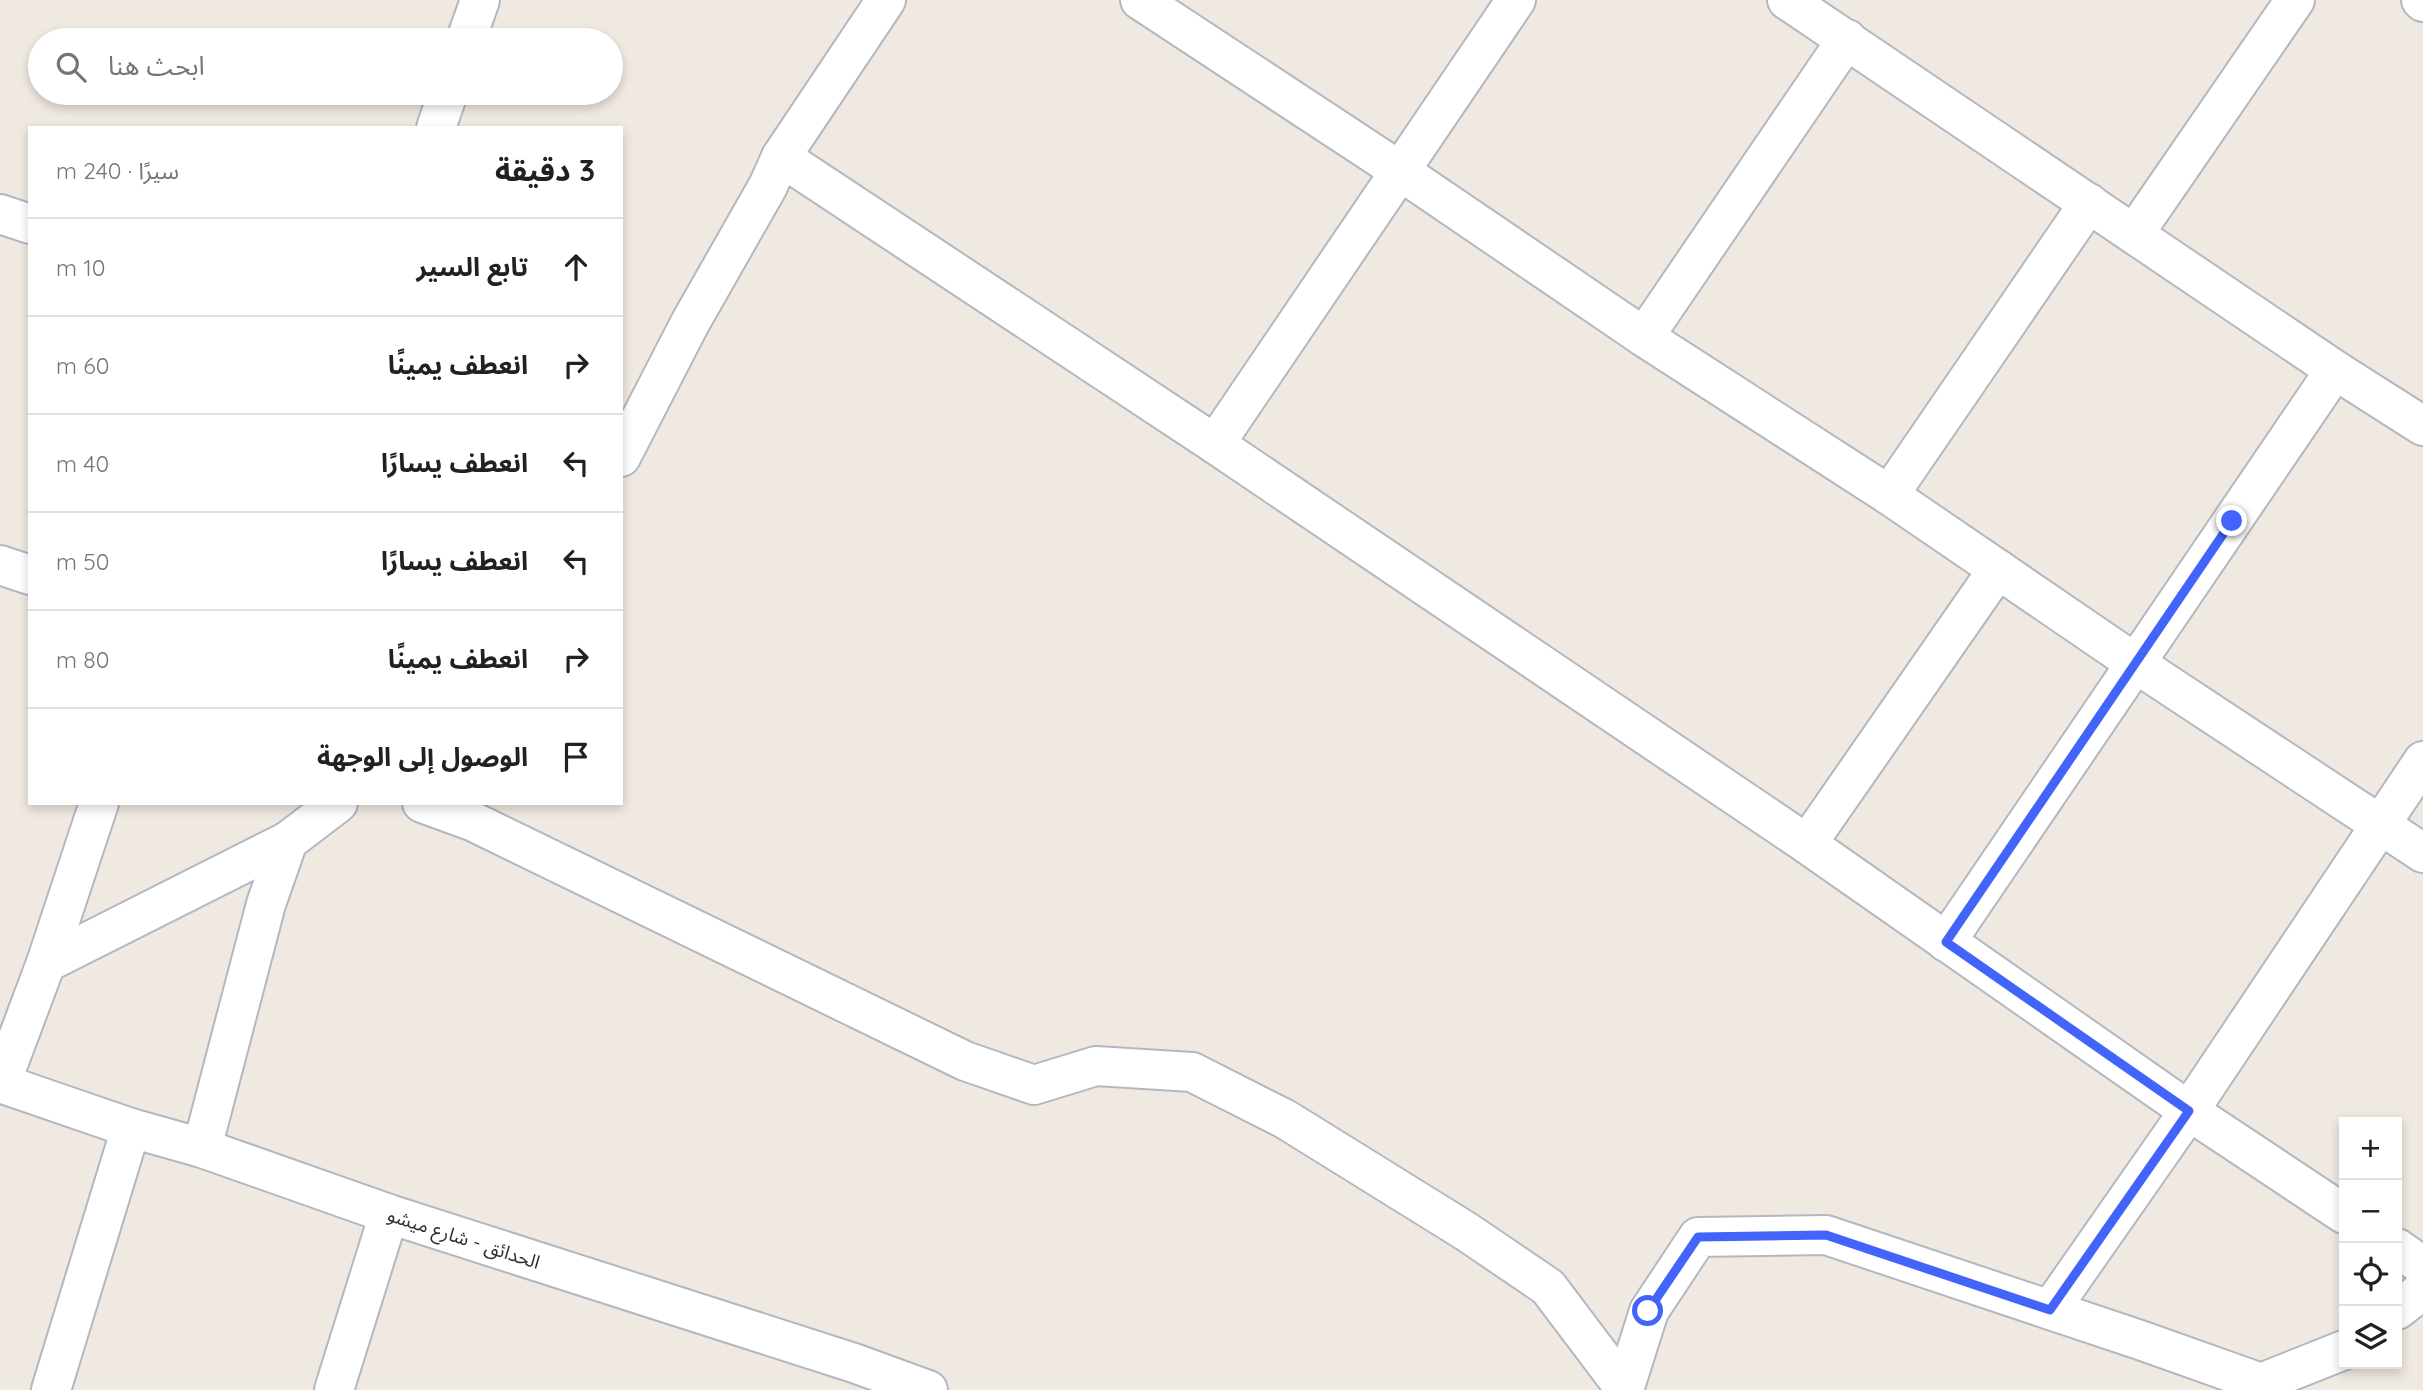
<!DOCTYPE html>
<html lang="ar">
<head>
<meta charset="utf-8">
<style>
  :root { --surface:#fff; --page:#f2f2f2; --text:#202124; --muted:#757577; --line:#e0e0e0 }
  body { margin:0; font-family:Quicksand,"Noto Sans Arabic",sans-serif; background:var(--page); color:var(--text); direction:rtl }
  .controls { position:absolute; right:21px; bottom:21px; display:grid; overflow:hidden; border-radius:0px; box-shadow:0 4px 10px #0003 }
  .controls button { width:63px; height:63px; display:grid; place-items:center; padding:0; border:0; border-bottom:2px solid var(--line); background:var(--surface); color:var(--text); font:35px sans-serif }
  .stop { position:absolute; width:21px; height:21px; margin:-16px; border:5px solid #4264fb; border-radius:50%; background:#fff }
  .stop.end { background:#4264fb; border-color:#fff; box-shadow:0 2px 7px #0008 }
  .list { margin:0; padding:0; list-style:none }
  h2 { display:flex; justify-content:space-between; align-items:center; height:91px; margin:0; padding:0 28px; font-size:30px }
  h2 small { font-size:23px; font-weight:400; color:var(--muted) }
  .list li { display:grid; grid-template-columns:46px 1fr auto; gap:21px; align-items:center; box-sizing:border-box; height:98px; padding:0 28px; border-top:2px solid var(--line) }
  .list b { display:block; font-size:26px; white-space:nowrap }
  .list em { font-size:23px; font-style:normal; color:var(--muted) }
  .icon { flex:none; width:38px; height:38px; fill:none; stroke:currentColor; stroke-width:2; stroke-linecap:round; stroke-linejoin:round }
  .map { position:relative; flex:none; width:2423px; height:1390px; overflow:hidden; direction:ltr }
  .search { position:absolute; background:var(--surface); box-shadow:0 4px 10px #0003; left:28px; top:28px; width:595px; height:77px; display:flex; align-items:center; gap:18px; box-sizing:border-box; padding:0 24px; border-radius:38px; color:var(--muted); font-size:26px }
  .panel { position:absolute; background:var(--surface); box-shadow:0 4px 10px #0003; left:28px; top:126px; width:595px; height:679px; border-radius:0px; direction:rtl }
  .map>svg:first-child { display:block }
  .lines { fill:none; stroke-linecap:round; stroke-linejoin:round }
  .minor-casing { stroke:#b4b7c1; stroke-width:42 }
  .minor { stroke:#fff; stroke-width:38 }
  .route { stroke:#4264fb; stroke-width:9 }
  .labels { text-anchor:middle; dominant-baseline:central; stroke-width:5; stroke-linejoin:round; paint-order:stroke }
  .street-label { font-size:19px; fill:#2e2e2e; stroke:#fff }
</style>
</head>
<body>
<div class="map">
<svg width="2423" height="1390" viewBox="0 0 2423 1390">
  <rect width="100%" height="100%" fill="#efe9e1"/>
  <g class="lines">
    <defs>
      <g id="minor">
        <path d="M1140 0 1400 171 1644 337 1889 495 2135 663 2423 853"/>
        <path d="M1787 0 2335 370 2423 426"/>
        <path d="M2421 0 2423 2"/>
        <path d="M466 40 480 0"/>
        <path d="M436 128 448 93"/>
        <path d="M781 157 1215 444 1807 844 2189 1111 2344 1214"/>
        <path d="M0 214 30 224"/>
        <path d="M2134 234 2295 0"/>
        <path d="M1644 337 1847 39"/>
        <path d="M1215 444 1516 0"/>
        <path d="M621 457 690 323 768 186 781 157 886 0"/>
        <path d="M1889 495 2089 203"/>
        <path d="M0 565 30 575"/>
        <path d="M422 803 474 822 965 1061 1034 1085 1096 1066 1192 1072 1285 1119 1467 1232 1548 1287 1625 1389"/>
        <path d="M1807 844 1998 569"/>
        <path d="M1946 942 2335 370"/>
        <path d="M46 963 288 841"/>
        <path d="M0 1083 131 1128 202 1148 389 1214 854 1363 928 1390"/>
        <path d="M1 1083 46 963 99 803"/>
        <path d="M202 1148 266 904 288 841 338 803"/>
        <path d="M2397 1248 2423 1266"/>
        <path d="M2050 1310 2189 1111 2423 761"/>
        <path d="M2397 1310 2423 1290"/>
        <path d="M51 1390 131 1128"/>
        <path d="M334 1390 389 1214"/>
        <path d="M1624 1390 1649 1311 1698 1237 1826 1235 2140 1340 2261 1383 2344 1350"/>
      </g>
    </defs>
    <use href="#minor" class="minor-casing"/>
    <use href="#minor" class="minor"/>
  </g>
  <g class="lines">
    <path class="route" d="M1648 1311 1698 1237 1826 1235 2050 1310 2189 1111 1946 942 2232 521"/>
  </g>
  <g class="labels">
    <g class="street-label">
      <text transform="translate(464 1238) rotate(18)">الحدائق - شارع ميشو</text>
    </g>
  </g>
</svg>
<div class="controls">
<button>+</button>
<button>−</button>
<button><svg class="icon" aria-label="locate" viewBox="0 0 24 24"><circle cx="12" cy="12" r="6"/><path d="M12 2v4M12 18v4M2 12h4M18 12h4"/></svg></button>
<button><svg class="icon" aria-label="layers" viewBox="0 0 24 24"><path d="M12 4l9 5-9 5-9-5zM3 14l9 5 9-5"/></svg></button>
</div>
<div class="stop" style="left:1648px;top:1311px"></div>
<div class="stop end" style="left:2232px;top:521px"></div>
<div class="search"><svg class="icon" aria-label="search" viewBox="0 0 24 24"><circle cx="10" cy="10" r="6"/><path d="M15 15l6 6"/></svg>ابحث هنا</div>
<section class="panel">
<h2>3 دقيقة<small>سيرًا · 240 m</small></h2>
<ul class="list">
<li><svg class="icon" aria-label="ahead" viewBox="0 0 24 24"><path d="M12 20V5M6 11l6-6 6 6"/></svg><div><b>تابع السير</b></div><em>10 m</em></li>
<li><svg class="icon" aria-label="right" viewBox="0 0 24 24"><path d="M7 20v-9h11M14 6l5 5-5 5"/></svg><div><b>انعطف يمينًا</b></div><em>60 m</em></li>
<li><svg class="icon" aria-label="left" viewBox="0 0 24 24"><path d="M17 20v-9H6M10 6l-5 5 5 5"/></svg><div><b>انعطف يسارًا</b></div><em>40 m</em></li>
<li><svg class="icon" aria-label="left" viewBox="0 0 24 24"><path d="M17 20v-9H6M10 6l-5 5 5 5"/></svg><div><b>انعطف يسارًا</b></div><em>50 m</em></li>
<li><svg class="icon" aria-label="right" viewBox="0 0 24 24"><path d="M7 20v-9h11M14 6l5 5-5 5"/></svg><div><b>انعطف يمينًا</b></div><em>80 m</em></li>
<li><svg class="icon" aria-label="arrive" viewBox="0 0 24 24"><path d="M6 21V4h12l-3 4 3 4H6"/></svg><div><b>الوصول إلى الوجهة</b></div></li>
</ul>
</section>
</div>
</body>
</html>
